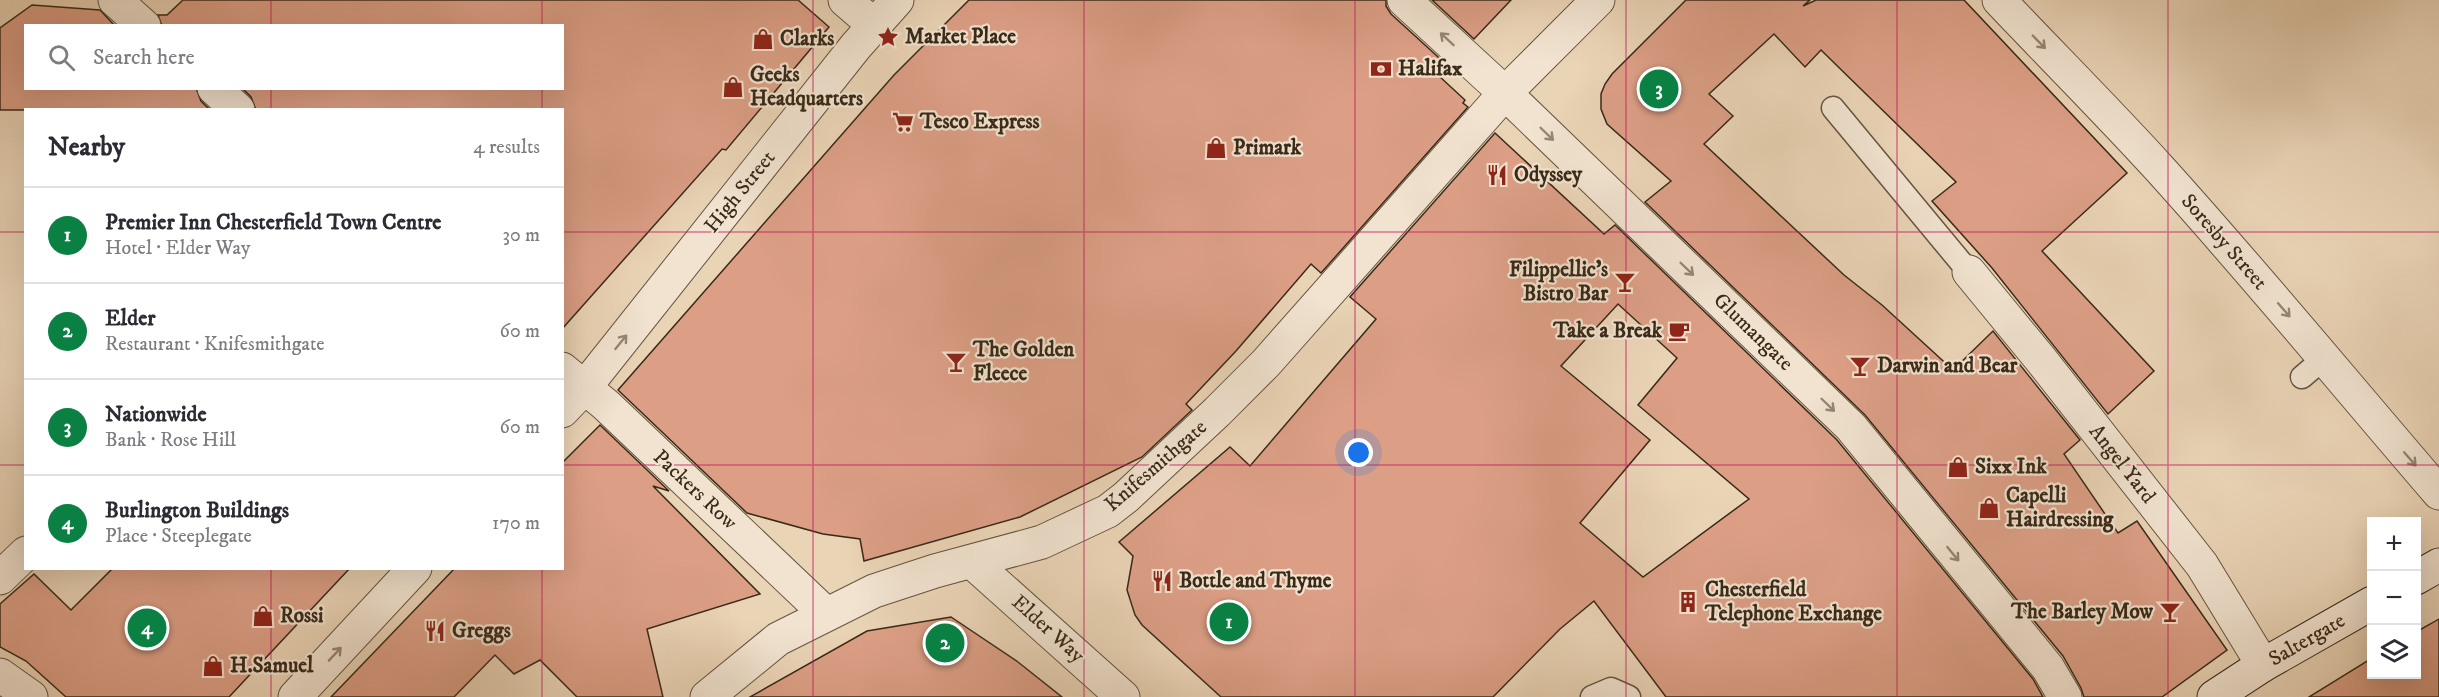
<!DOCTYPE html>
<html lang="en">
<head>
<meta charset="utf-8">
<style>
  :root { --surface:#fff; --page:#f2f2f3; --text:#2b2b33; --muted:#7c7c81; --line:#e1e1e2; --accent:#0b8043 }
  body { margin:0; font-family:"IM FELL DW Pica",serif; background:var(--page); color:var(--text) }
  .controls { position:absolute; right:18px; bottom:18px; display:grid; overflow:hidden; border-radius:0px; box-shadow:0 6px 24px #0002 }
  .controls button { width:54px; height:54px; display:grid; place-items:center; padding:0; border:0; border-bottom:2px solid var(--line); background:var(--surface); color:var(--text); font:30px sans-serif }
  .you { position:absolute; left:1359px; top:453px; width:21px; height:21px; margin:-15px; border:4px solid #fff; border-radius:50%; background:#1a73e8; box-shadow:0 0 0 9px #1a73e833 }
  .badge { display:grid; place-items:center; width:39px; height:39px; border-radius:50%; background:var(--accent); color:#fff; font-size:20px; font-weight:700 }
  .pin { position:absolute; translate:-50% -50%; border:3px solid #fff; box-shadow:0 2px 6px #0006 }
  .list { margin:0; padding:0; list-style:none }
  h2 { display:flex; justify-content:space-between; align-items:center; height:78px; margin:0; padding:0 24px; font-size:26px }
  h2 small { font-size:20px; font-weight:400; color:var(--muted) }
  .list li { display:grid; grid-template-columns:39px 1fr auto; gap:18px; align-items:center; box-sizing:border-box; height:96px; padding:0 24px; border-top:2px solid var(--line) }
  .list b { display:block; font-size:22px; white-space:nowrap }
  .list p { margin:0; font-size:20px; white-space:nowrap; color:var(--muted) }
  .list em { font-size:20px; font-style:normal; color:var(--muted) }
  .icon { flex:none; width:33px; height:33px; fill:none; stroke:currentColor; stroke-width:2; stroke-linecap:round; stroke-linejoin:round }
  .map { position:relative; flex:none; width:2439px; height:697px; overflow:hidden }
  .search { position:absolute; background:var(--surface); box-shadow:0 6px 24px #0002; left:24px; top:24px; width:540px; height:66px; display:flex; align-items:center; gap:15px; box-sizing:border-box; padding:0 21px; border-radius:0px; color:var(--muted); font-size:22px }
  .panel { position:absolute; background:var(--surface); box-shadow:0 6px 24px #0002; left:24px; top:108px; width:540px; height:462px; border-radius:0px }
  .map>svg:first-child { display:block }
  .building { fill:#dc9f86; stroke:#392918; stroke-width:1.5; fill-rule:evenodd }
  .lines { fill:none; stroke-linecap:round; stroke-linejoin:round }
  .lane-casing { stroke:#655440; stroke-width:25 }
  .street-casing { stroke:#655440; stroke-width:35 }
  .secondary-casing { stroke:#392918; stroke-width:35 }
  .lane { stroke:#f1e3d0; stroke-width:22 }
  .street { stroke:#f1e3d0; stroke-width:33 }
  .secondary { stroke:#f1e3d0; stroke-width:33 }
  .oneway { stroke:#958674 }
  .grid { fill:none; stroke:#c2185b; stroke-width:1.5; stroke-opacity:0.55 }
  .labels { text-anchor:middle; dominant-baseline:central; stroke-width:4.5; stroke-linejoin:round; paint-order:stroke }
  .poi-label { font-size:21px; font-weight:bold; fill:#392918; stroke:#f1e3d0; text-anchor:start }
  .street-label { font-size:21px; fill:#392918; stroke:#f1e3d0 }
</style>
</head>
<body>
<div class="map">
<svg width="2439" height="697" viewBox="0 0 2439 697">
  <rect width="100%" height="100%" fill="#ead4b6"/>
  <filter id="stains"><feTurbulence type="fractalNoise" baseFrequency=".00333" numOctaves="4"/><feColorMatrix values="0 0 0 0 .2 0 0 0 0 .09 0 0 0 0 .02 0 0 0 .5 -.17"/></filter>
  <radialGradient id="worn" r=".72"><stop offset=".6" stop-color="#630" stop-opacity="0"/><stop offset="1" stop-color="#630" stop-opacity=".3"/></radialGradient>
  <g class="building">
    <path d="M183 0H798L829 27 726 150 722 149 562 329V110H256L251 97 242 88H562V26H162L158 15H167Z"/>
    <path d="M969 0H1386V6L1391 14 1448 66 1439 76 1465 100 1463 103 1468 107 1321 273 1311 264 1236 351 1186 404 1192 410 1142 457 1020 517 864 561 860 539 823 534 747 513 618 390 894 75Z"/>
    <path d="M1432 0H1511L1474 39Z"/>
    <path d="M1686 0H1810L1803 6 1816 0H1964L2127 173 2042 251 2154 371 2108 414 1992 268 1932 201 1956 182 1821 50 1805 67 1774 34 1709 94 1733 116 1704 144 1844 275 1882 305 1953 370 1993 331 2080 440 2064 454 2118 533 2137 521 2227 650 2162 697H2084L2081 688 2063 656 1865 415 1645 202 1671 181 1607 124 1601 109V94L1605 84 1612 74Z"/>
    <path d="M32 5 100 10 115 26H26V88H196L201 101 210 110H0V28Z"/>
    <path d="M1495 133 1604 234 1615 225 1837 440 2033 679 2043 697H1666L1594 601 1560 629 1493 697H1221L1142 625 1135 615 1127 590 1133 556 1119 542 1230 447 1250 466 1376 319 1350 297ZM1618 304 1677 358 1638 405 1749 499 1643 577 1580 523 1650 440 1561 366Z"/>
    <path d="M600 425 669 491 653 486 760 594 647 629 663 697H577L540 660 514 674 495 655 454 697H331L455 568H562V463Z"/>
    <path d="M113 568H350L229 697H66L26 661 0 647V604L34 574 71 610Z"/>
    <path d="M951 617 1018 662 1062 697H750L867 631Z"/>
    <path d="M2439 619V697H2309L2372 658V675H2416V632Z"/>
  </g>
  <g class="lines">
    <defs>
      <g id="lane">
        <path d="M1833 108 1969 272"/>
        <path d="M2302 377 2323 359"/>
        <path d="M1592 697 1611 689 1629 697"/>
      </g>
      <g id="street">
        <path d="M115 0 144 26"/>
        <path d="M845 0 874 25"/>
        <path d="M1404 0 1505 93 1851 427 2048 668 2065 697"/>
        <path d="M1999 0C2052 56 2107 111 2159 168 2255 274 2346 385 2439 493"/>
        <path d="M214 88 238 110"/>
        <path d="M1969 272 2042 361 2202 565 2263 665"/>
        <path d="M562 369 606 405 826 614"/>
        <path d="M562 411 585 387 856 46 897 0"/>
        <path d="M972 562 1123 697"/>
        <path d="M0 578 26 553"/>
        <path d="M0 675 31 697"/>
        <path d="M295 697 415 568"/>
        <path d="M707 697 778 639 874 591 935 571 1042 542 1108 511 1126 497 1217 412 1266 363 1505 93 1598 0"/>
      </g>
      <g id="secondary">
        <path d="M2416 578 2439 565"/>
        <path d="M2214 697 2263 665 2372 603"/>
      </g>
    </defs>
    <use href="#lane" class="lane-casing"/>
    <use href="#street" class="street-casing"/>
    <use href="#secondary" class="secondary-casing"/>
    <use href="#lane" class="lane"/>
    <use href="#street" class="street"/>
    <use href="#secondary" class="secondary"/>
  </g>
  <defs><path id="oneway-shaft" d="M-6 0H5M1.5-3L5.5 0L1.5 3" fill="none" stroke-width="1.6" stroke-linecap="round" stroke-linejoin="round" transform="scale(1.5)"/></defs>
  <g class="oneway">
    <use href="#oneway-shaft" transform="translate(1447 39) rotate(-137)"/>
    <use href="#oneway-shaft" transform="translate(2039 42) rotate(46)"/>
    <use href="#oneway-shaft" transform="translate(1547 134) rotate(44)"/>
    <use href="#oneway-shaft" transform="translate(1687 269) rotate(44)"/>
    <use href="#oneway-shaft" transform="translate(2284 310) rotate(49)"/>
    <use href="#oneway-shaft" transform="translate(621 342) rotate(-51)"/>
    <use href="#oneway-shaft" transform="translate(1828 405) rotate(44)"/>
    <use href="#oneway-shaft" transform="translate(2410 459) rotate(49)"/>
    <use href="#oneway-shaft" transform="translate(1953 554) rotate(51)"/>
    <use href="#oneway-shaft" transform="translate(335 654) rotate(-47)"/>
  </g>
  <path class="grid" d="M271 0V26M542 0V26M813 0V697M1084 0V697M1355 0V697M1626 0V697M1897 0V697M2168 0V697M271 88V110M542 88V110M0 232H26M562 232H2439M0 465H26M562 465H2439M271 568V697M542 568V697"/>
  <defs>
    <symbol id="sight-bare" viewBox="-9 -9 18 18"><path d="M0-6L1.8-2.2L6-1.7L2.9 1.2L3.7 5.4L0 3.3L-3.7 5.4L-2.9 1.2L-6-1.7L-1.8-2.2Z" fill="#8f2418" stroke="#f1e3d0" stroke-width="2.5" paint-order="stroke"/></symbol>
    <symbol id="shop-bare" viewBox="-9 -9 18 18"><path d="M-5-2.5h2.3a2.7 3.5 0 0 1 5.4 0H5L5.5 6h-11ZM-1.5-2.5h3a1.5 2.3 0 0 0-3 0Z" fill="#8f2418" stroke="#f1e3d0" stroke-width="2.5" paint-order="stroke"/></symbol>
    <symbol id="bank-bare" viewBox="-9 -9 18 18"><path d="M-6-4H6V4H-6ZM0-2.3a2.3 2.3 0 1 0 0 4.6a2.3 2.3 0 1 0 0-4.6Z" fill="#8f2418" stroke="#f1e3d0" stroke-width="2.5" paint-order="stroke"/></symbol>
    <symbol id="supermarket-bare" viewBox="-9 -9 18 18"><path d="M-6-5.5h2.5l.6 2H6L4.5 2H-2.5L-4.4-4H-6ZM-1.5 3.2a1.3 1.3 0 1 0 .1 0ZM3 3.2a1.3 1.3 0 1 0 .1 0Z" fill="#8f2418" stroke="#f1e3d0" stroke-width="2.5" paint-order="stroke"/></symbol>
    <symbol id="restaurant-bare" viewBox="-9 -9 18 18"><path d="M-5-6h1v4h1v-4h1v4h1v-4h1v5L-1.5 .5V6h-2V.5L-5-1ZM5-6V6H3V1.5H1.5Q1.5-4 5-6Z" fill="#8f2418" stroke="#f1e3d0" stroke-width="2.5" paint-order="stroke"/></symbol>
    <symbol id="bar-bare" viewBox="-9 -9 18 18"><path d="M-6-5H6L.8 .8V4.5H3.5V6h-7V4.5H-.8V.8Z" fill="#8f2418" stroke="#f1e3d0" stroke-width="2.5" paint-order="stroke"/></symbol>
    <symbol id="cafe-bare" viewBox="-9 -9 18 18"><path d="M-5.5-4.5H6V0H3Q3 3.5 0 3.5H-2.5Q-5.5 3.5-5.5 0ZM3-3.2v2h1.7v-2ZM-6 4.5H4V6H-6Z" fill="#8f2418" stroke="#f1e3d0" stroke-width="2.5" paint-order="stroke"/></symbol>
    <symbol id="building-bare" viewBox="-9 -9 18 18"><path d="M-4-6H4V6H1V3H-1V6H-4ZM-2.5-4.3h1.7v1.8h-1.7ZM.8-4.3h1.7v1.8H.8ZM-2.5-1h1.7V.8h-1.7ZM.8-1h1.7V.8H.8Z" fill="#8f2418" stroke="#f1e3d0" stroke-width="2.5" paint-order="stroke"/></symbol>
  </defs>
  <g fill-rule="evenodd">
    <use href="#sight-bare" x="873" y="22" width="30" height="30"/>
    <use href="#shop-bare" x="748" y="24" width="30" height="30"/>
    <use href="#bank-bare" x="1366" y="54" width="30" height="30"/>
    <use href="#shop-bare" x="718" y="72" width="30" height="30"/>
    <use href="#supermarket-bare" x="888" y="107" width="30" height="30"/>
    <use href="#shop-bare" x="1201" y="133" width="30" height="30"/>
    <use href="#restaurant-bare" x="1482" y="160" width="30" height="30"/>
    <use href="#bar-bare" x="1610" y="267" width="30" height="30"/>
    <use href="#cafe-bare" x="1664" y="316" width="30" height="30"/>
    <use href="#bar-bare" x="941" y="347" width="30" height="30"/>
    <use href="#bar-bare" x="1845" y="351" width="30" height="30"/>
    <use href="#shop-bare" x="1943" y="452" width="30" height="30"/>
    <use href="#shop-bare" x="1974" y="493" width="30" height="30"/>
    <use href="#restaurant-bare" x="1147" y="566" width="30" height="30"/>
    <use href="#building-bare" x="1673" y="587" width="30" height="30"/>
    <use href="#bar-bare" x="2155" y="597" width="30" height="30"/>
    <use href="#shop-bare" x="248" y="601" width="30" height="30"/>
    <use href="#restaurant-bare" x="420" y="616" width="30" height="30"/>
    <use href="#shop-bare" x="198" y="651" width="30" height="30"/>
  </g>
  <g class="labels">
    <g class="poi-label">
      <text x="905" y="37">Market Place</text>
      <text x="780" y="39">Clarks</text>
      <text x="1398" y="69">Halifax</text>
      <text x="750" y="75">Geeks<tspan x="750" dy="24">Headquarters</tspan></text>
      <text x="920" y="122">Tesco Express</text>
      <text x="1233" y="148">Primark</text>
      <text x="1514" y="175">Odyssey</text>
      <text x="1608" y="270" text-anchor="end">Filippellic's<tspan x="1608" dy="24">Bistro Bar</tspan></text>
      <text x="1662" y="331" text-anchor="end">Take a Break</text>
      <text x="973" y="350">The Golden<tspan x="973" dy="24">Fleece</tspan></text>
      <text x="1877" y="366">Darwin and Bear</text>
      <text x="1975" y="467">Sixx Ink</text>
      <text x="2006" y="496">Capelli<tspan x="2006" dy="24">Hairdressing</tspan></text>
      <text x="1179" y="581">Bottle and Thyme</text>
      <text x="1705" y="590">Chesterfield<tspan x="1705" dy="24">Telephone Exchange</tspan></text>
      <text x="2153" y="612" text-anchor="end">The Barley Mow</text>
      <text x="280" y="616">Rossi</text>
      <text x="452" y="631">Greggs</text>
      <text x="230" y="666">H.Samuel</text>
    </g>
    <g class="street-label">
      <text transform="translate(740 192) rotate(-51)">High Street</text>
      <text transform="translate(2224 242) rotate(49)">Soresby Street</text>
      <text transform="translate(1753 332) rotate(44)">Glumangate</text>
      <text transform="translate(2122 464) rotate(52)">Angel Yard</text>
      <text transform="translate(1156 466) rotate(-41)">Knifesmithgate</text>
      <text transform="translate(695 490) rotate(43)">Packers Row</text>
      <text transform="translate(1048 629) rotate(42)">Elder Way</text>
      <text transform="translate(2307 640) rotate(-30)">Saltergate</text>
    </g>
  </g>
  <rect width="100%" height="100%" filter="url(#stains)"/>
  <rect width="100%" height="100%" fill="url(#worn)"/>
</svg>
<div class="controls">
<button>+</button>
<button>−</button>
<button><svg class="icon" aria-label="layers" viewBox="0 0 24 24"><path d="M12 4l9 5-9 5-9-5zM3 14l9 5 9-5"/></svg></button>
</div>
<div class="you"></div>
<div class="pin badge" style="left:1229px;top:622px">1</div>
<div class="pin badge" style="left:945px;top:643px">2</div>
<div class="pin badge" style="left:1659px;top:89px">3</div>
<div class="pin badge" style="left:147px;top:628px">4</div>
<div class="search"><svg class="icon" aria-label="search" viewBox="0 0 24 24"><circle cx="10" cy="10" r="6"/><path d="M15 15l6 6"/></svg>Search here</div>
<section class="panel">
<h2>Nearby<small>4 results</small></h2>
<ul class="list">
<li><span class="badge">1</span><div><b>Premier Inn Chesterfield Town Centre</b><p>Hotel · Elder Way</p></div><em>30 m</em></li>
<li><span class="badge">2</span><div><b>Elder</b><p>Restaurant · Knifesmithgate</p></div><em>60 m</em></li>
<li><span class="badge">3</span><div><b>Nationwide</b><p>Bank · Rose Hill</p></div><em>60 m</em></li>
<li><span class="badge">4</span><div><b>Burlington Buildings</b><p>Place · Steeplegate</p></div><em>170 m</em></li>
</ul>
</section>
</div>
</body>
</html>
